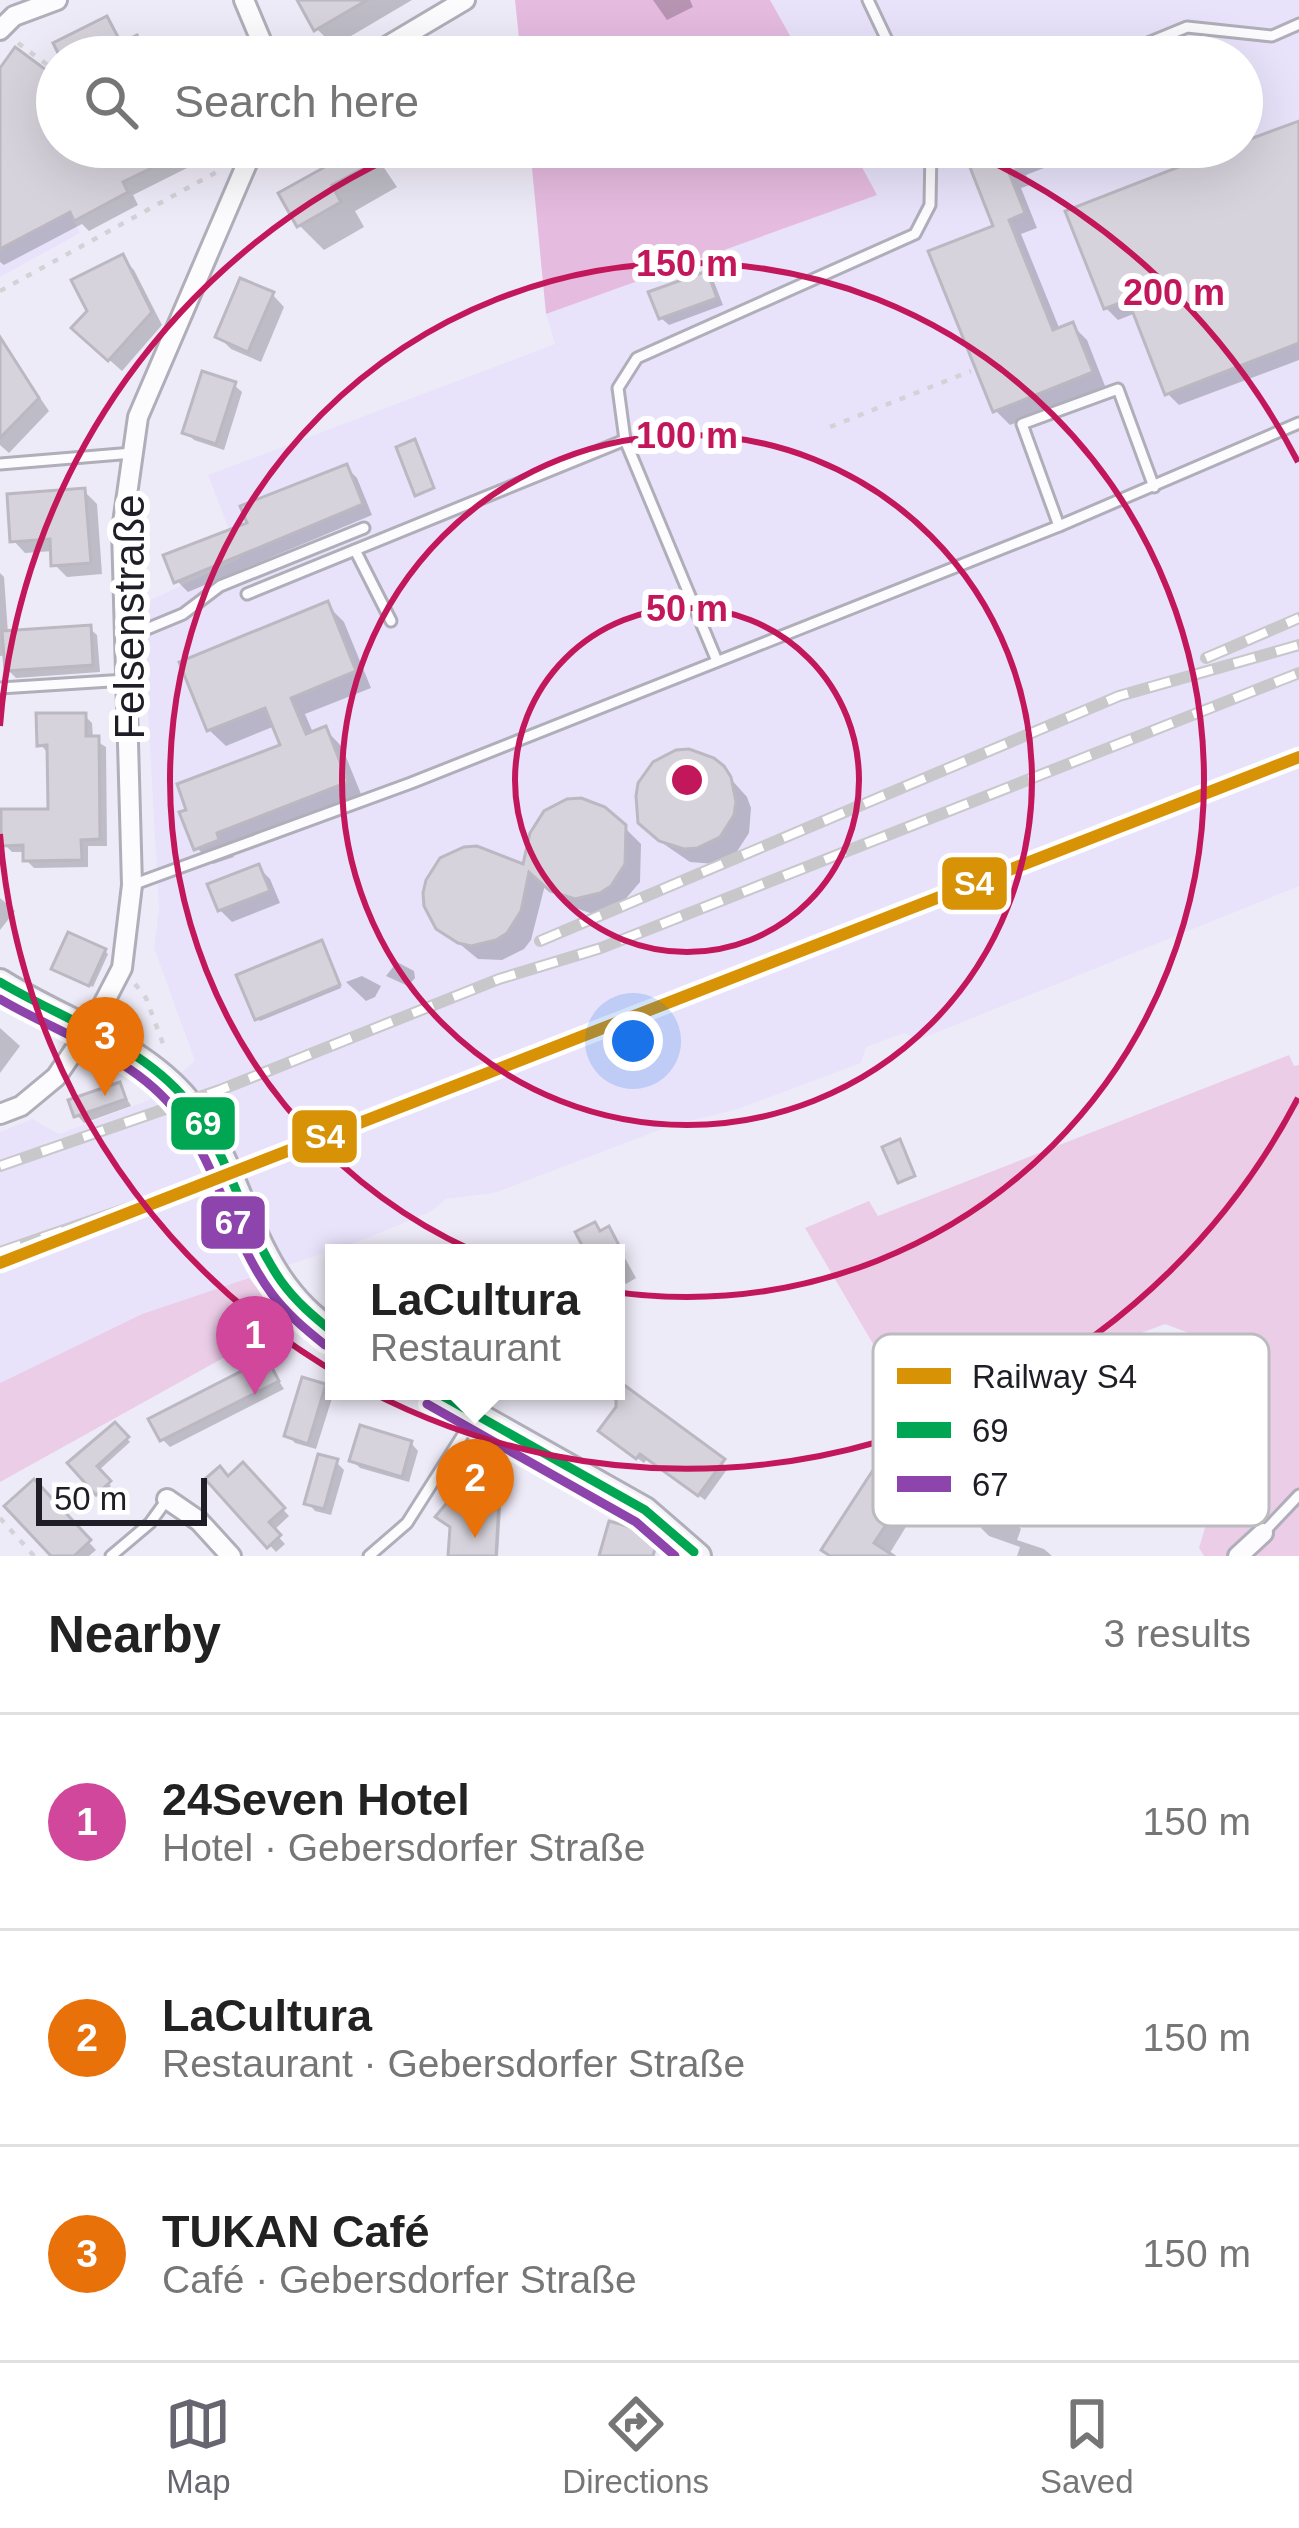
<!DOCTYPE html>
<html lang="en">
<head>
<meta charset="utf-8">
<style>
  :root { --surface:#fff; --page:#f2f2f2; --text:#222; --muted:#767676; --line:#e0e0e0; --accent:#676670 }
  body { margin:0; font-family:Helvetica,sans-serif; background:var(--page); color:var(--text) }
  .scale { position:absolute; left:36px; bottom:30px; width:171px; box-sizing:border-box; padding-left:12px; border:6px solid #1f1e26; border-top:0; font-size:33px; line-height:42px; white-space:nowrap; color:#1f1e26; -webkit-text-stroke:9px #fff; paint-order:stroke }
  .you { position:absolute; left:633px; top:1041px; width:42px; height:42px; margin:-30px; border:9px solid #fff; border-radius:50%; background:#1a73e8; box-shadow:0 0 0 18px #1a73e833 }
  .badge { display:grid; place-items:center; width:78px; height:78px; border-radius:50%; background:var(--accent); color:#fff; font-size:39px; font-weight:700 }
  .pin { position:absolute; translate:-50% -99px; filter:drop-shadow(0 3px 6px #0008) }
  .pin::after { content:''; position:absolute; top:63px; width:42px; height:36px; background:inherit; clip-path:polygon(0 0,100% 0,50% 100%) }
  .popup { position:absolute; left:325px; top:1244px; width:300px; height:156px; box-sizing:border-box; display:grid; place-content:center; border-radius:0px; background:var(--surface); filter:drop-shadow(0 3px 9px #0005); font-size:39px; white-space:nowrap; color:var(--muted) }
  .popup b { font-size:45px; color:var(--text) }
  .popup::after { content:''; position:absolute; left:50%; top:100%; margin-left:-24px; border:24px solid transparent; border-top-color:var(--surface) }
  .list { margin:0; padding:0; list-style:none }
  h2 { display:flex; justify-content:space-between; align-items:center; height:156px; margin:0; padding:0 48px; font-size:51px }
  h2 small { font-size:39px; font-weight:400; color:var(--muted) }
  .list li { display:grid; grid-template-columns:78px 1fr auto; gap:36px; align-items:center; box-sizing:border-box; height:216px; padding:0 48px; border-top:3px solid var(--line) }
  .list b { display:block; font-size:45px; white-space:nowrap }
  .list p { margin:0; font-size:39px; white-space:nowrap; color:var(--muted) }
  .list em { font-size:39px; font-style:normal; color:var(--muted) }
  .icon { flex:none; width:66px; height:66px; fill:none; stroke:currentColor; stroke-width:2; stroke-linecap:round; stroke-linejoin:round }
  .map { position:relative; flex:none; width:1299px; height:1556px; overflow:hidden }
  .search { position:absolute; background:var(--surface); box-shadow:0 12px 48px #0002; left:36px; right:36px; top:36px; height:132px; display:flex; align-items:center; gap:30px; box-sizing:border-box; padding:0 42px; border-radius:66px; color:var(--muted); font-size:45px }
  .sheet { height:804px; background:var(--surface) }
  nav { display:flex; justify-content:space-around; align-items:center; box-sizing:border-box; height:168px; border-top:3px solid var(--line); background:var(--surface); font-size:33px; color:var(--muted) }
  nav a { display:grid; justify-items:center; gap:6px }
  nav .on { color:var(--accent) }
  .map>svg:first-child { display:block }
  .built { fill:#e8e3fa }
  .green { fill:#ebcde8 }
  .forest { fill:#e5bbdf }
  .shadow { fill:#0003 }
  .building { fill:#d7d3dc; stroke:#bcb8c2; stroke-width:3 }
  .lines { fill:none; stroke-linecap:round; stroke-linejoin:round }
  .lane-casing { stroke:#b0aeb8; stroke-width:15 }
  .street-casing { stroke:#b0aeb8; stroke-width:24 }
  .secondary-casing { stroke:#b0aeb8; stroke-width:30 }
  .path { stroke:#d3d2d6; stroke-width:4.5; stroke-dasharray:6 9; stroke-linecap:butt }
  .lane { stroke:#fcfcfe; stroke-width:9 }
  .street { stroke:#fcfcfe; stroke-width:18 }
  .secondary { stroke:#f3f3f8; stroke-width:24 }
  .rail-casing { stroke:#c8c7ca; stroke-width:12 }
  .rail { stroke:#fff; stroke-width:8; stroke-dasharray:22; stroke-linecap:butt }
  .bus-1-casing { stroke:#fff; stroke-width:18 }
  .bus-2-casing { stroke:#fff; stroke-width:18 }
  .bus-1 { stroke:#00a651; stroke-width:9 }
  .bus-2 { stroke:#8e44ad; stroke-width:9 }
  .rail-1-casing { stroke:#fff; stroke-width:21 }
  .rail-1 { stroke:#d79206; stroke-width:12 }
  .ring { fill:none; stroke:#c2185b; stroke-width:6 }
  .labels { text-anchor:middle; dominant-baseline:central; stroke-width:12; stroke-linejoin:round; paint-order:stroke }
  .street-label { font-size:42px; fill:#1f1e26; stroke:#fff }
  .key { fill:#fff; stroke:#bcbcbe; stroke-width:3 }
  .key-label { font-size:33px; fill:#1f1e26 }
  .centre { fill:#c2185b; stroke:#fff; stroke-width:6 }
  .ring-label { font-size:36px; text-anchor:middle; font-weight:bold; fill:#c2185b; stroke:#fff; stroke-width:12; stroke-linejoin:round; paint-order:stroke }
  .line-badge { stroke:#fff; stroke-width:4.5 }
  .badge-label { font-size:33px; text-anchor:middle; font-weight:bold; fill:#fff }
</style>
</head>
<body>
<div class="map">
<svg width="1299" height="1556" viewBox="0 0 1299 1556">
  <rect width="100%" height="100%" fill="#eeebf8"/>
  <g class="built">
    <path d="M770 0H1299V886L918 1040 904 1033 866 1047 861 1063 738 1109 670 1126 494 1193 446 1199 430 1212 360 1241 142 1314 0 1383V1132L32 1119 59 1134 149 1100 195 1061 154 948 159 909 142 604 240 558 208 475 555 344 546 314 876 195 851 147H1242V57H802Z"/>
    <path d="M0 113 28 136 80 233 0 277Z"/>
  </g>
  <g class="green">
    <path d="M1289 1055 1294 1066 1299 1065V1556H1204L1199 1548 1255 1358 1165 1324 1003 1385 903 1395 805 1228 869 1201 878 1216Z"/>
    <path d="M249 1278 286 1323 0 1482V1383L142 1314Z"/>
  </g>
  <g class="forest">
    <path d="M515 0H770L802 57H521Z"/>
    <path d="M530 147H851L877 195 546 314Z"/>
  </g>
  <g class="shadow">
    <path d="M300 0H412L334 46 317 29Z"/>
    <path d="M653 0H690L693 7 667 20Z"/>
    <path d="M107 19 125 44 137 39 152 57H63Z"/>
    <path d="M0 73 57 82V147H189L192 151 185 155 191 166 133 195 138 205 89 231 82 224 4 265 0 262Z"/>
    <path d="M1299 124V360L1179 405 1167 393 1136 313 1118 320 1106 308 1239 147Z"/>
    <path d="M332 147H370L397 187 355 211 364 227 324 250 299 225 327 169Z"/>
    <path d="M423 147H467L437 163Z"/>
    <path d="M797 147H836L809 164Z"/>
    <path d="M965 147H1131L1100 160 1090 150 1026 175 1030 185 1021 188 1037 228 1021 234 1060 330 1072 325 1087 340 1105 386 1010 425 995 410 997 227Z"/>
    <path d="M122 258 134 270 162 325 122 371 87 340 91 311Z"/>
    <path d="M706 274 714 282 723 305 669 325 661 318Z"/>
    <path d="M272 294 284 307 261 362 231 349 218 336Z"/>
    <path d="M0 340 49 411 9 453 0 445Z"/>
    <path d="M234 385 242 392 224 450 194 440 186 432Z"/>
    <path d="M346 467 357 478 372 515 188 592 177 581Z"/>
    <path d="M84 491 97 504 102 574 67 577 54 564 53 551 25 553 13 540Z"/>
    <path d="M0 573 4 577 8 634 89 628 97 635 100 672 16 678 8 670 7 655 0 656Z"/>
    <path d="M327 605 344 622 371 688 305 714 314 735 326 730 342 747 363 799 231 850 234 857 213 864 197 848 283 746 275 726 226 746 209 730Z"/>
    <path d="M85 716 92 723 93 739 106 747 107 846H88V867L34 868 26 860V852H12L4 844 51 812 47 752 40 744Z"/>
    <path d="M730 778 747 797 751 808 749 833 736 853 715 864 690 862 658 840Z"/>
    <path d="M624 827 641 844 640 882 617 909 593 914 570 906 545 885 531 940 524 949 502 960 478 959 439 927 525 869Z"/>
    <path d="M258 867 270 879 280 903 232 922 220 910Z"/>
    <path d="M0 898 15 911 0 930Z"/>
    <path d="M324 946 341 988 260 1021 257 1018Z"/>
    <path d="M105 951 108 954 93 987 58 971Z"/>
    <path d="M397 962 414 971 415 978 408 986 386 976Z"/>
    <path d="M362 976 381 986 375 997 366 1001 346 982Z"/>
    <path d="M0 1028 20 1046 0 1073Z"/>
    <path d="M119 1085 131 1106 84 1123 77 1115Z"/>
    <path d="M611 1233 636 1278 626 1284 616 1269V1253L600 1235Z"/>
    <path d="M266 1361 284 1389 170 1447 162 1439Z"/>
    <path d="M616 1383 728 1468 705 1500 648 1458 644 1463 608 1437 621 1405 602 1391H616Z"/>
    <path d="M325 1387 333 1395 316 1449 295 1443 288 1435Z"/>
    <path d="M553 1391H571L564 1400Z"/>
    <path d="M115 1426 130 1442 98 1471 111 1486 101 1495 71 1463Z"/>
    <path d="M411 1443 418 1451 409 1482 360 1468 352 1460Z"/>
    <path d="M487 1460 501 1472 475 1502 501 1507 498 1556H451L453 1527Z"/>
    <path d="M336 1462 344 1470 331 1515 315 1511 308 1503Z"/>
    <path d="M243 1466 289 1516 273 1531 285 1544 276 1552 209 1480 229 1479Z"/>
    <path d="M34 1483 96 1550 89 1556H55Z"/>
    <path d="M908 1492 920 1504 888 1556H831Z"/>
    <path d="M987 1512 1013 1521 1021 1529 1017 1540 1044 1549 1052 1556H1017L1020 1547 989 1536 981 1528Z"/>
  </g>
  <g class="building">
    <path d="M297 0H367L314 31Z"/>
    <path d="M107 16 121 43 137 35 148 57H60L53 43Z"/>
    <path d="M15 47 57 78V101L43 120 57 147H195L123 182 128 192 74 221 70 212 0 249V68Z"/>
    <path d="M1299 121V343L1165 395 1128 300 1104 309 1065 211 1230 147H1242V142Z"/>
    <path d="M326 147H366L375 162 332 185 341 202 297 227 278 193 323 168 315 153Z"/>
    <path d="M962 147H1045L1013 161 1017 170 1009 173 1025 213 1009 220 1053 330 1073 322 1093 372 993 412 928 251 993 226Z"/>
    <path d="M123 254 152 312 108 361 71 328 87 311 71 280Z"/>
    <path d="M707 271 717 298 659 319 648 292Z"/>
    <path d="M240 278 274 292 248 352 215 337Z"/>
    <path d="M0 337 39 398 0 438Z"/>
    <path d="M202 371 236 382 216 444 182 433Z"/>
    <path d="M415 439 434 488 415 496 396 447Z"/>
    <path d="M347 464 363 504 174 583 163 555 247 523 240 506Z"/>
    <path d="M85 488 91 563 51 566 50 539 10 542 7 494Z"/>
    <path d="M328 601 356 671 291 698 306 734 326 726 348 782 217 833 219 840 194 850 179 812 186 810 177 784 280 745 265 708 207 731 179 662Z"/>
    <path d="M91 625 93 665 5 671 2 631Z"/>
    <path d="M36 713H86V736H99L100 839 81 840 82 860 23 861V845L1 846V809H48L47 745 37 746Z"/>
    <path d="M689 749 714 758 724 766 731 777 736 802 734 815 720 837 697 848 684 849 659 841 638 823 636 796 638 783 653 762 676 750Z"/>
    <path d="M581 798 605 807 626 825 625 864 611 886 600 893 575 899 550 891 529 872 521 911 507 933 496 940 471 946 458 943 436 929 424 906 423 893 426 880 440 858 464 847 477 846 523 864 530 833 544 811 567 799Z"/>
    <path d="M259 864 270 891 218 911 207 884Z"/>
    <path d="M68 932 106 949 89 986 51 969Z"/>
    <path d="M322 940 340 985 255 1020 236 975Z"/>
    <path d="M120 1082 126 1099 74 1117 68 1100Z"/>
    <path d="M900 1139 915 1176 898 1183 882 1147Z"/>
    <path d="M595 1222 600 1231 609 1226 623 1253H586L575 1232Z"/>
    <path d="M267 1358 279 1381 160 1441 148 1419Z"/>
    <path d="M302 1377 326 1384 308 1444 284 1436Z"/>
    <path d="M616 1379 725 1459 698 1496 640 1454 636 1459 598 1431 616 1407Z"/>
    <path d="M115 1422 129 1437 97 1466 111 1481 96 1495 67 1463Z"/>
    <path d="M360 1425 412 1441 402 1477 349 1461Z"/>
    <path d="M318 1454 338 1459 324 1509 304 1504Z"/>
    <path d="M487 1455 500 1467 473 1499 499 1501 496 1556H448L450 1527 435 1517Z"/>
    <path d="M243 1462 285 1508 269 1522 281 1535 267 1548 205 1479 220 1466 228 1476Z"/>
    <path d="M875 1467 909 1490 874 1543 894 1556H830L821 1550Z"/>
    <path d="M34 1479 91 1540 74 1556H51L4 1506Z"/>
    <path d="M609 1521 644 1531 657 1542 653 1556H599Z"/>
  </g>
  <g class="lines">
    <defs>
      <g id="lane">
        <path d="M868 0 895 57"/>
        <path d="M1114 57 1187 27 1272 36 1299 24"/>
        <path d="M0 464 133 453"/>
        <path d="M1059 526 1022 424 1118 389 1154 487"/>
        <path d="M355 550 391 621"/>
        <path d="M247 594 625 440"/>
        <path d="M125 638 183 614 220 586 364 528"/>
        <path d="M717 661 625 440 618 388 637 358 915 234 930 205 931 147"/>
        <path d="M0 688 126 680"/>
        <path d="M132 885 411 783 1059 526 1299 423"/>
        <path d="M1263 1533 1299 1495"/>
        <path d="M111 1556 150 1523 166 1501"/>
        <path d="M369 1556 407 1523 473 1419"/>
      </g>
      <g id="street">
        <path d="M244 0 268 57"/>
        <path d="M0 30 14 16 57 0"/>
        <path d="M369 57 465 0"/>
        <path d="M0 1114 21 1106 56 1077 95 1020 122 968 132 885 122 530 138 417 254 147"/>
        <path d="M167 1499 199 1521 231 1556"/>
        <path d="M1238 1556 1263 1533"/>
      </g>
      <g id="secondary">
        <path d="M0 982C61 1021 140 1044 187 1101 249 1177 245 1275 334 1333"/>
        <path d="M434 1391 645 1510 698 1556"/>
      </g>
    </defs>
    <use href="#lane" class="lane-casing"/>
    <use href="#street" class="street-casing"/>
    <use href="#secondary" class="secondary-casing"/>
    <g class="path">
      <path d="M18 43 57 72"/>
      <path d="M109 147 111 152"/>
      <path d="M0 291 222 169"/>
      <path d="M830 427 971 371"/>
      <path d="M135 984 146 998 165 1049"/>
      <path d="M0 1518 34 1556"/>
    </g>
    <use href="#lane" class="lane"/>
    <use href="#street" class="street"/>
    <use href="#secondary" class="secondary"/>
    <defs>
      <g id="rail">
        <path d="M1206 658 1299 618"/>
        <path d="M540 941 1119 696 1299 645"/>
        <path d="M0 1166 220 1090 499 979 601 948 1299 673"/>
        <path d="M0 1252 207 1181"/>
      </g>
    </defs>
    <use href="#rail" class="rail-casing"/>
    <use href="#rail" class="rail"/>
    <defs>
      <g id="bus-1">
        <path d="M0 982C62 1019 140 1044 187 1101 231 1154 242 1225 281 1281 296 1302 314 1317 334 1333"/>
        <path d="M434 1391 645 1510 694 1552"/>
      </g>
      <g id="bus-2">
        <path d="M0 999C59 1034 135 1057 178 1114 219 1168 231 1239 272 1294 287 1314 305 1329 325 1345"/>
        <path d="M427 1404 636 1522 675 1556"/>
      </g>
    </defs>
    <use href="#bus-1" class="bus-1-casing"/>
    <use href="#bus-2" class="bus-2-casing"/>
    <use href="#bus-1" class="bus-1"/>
    <use href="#bus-2" class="bus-2"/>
    <defs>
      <path id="rail-1" d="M0 1263 1299 757"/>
    </defs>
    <use href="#rail-1" class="rail-1-casing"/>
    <use href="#rail-1" class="rail-1"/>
  </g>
  <g class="ring">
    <circle cx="687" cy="780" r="172"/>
    <circle cx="687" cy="780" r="345"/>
    <circle cx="687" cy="780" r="517"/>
    <path d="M1298 1098A689 689 0 0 1 0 834M0 726A689 689 0 0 1 412 148M962 148A689 689 0 0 1 1298 462"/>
  </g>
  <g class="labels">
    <g class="street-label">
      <text transform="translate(129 617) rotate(-90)">Felsenstraße</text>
    </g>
  </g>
  <rect x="873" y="1334" width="396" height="192" rx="18" class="key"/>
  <rect x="897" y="1368" width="54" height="16" fill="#d79206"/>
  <rect x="897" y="1422" width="54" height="16" fill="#00a651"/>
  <rect x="897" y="1476" width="54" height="16" fill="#8e44ad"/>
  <g class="key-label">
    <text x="972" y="1388">Railway S4</text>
    <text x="972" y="1442">69</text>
    <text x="972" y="1496">67</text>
  </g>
  <circle cx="687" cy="780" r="18" class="centre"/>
  <g class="ring-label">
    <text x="687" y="276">150 m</text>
    <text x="1174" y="305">200 m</text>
    <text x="687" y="448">100 m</text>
    <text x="687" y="621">50 m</text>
  </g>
  <g class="line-badge">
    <rect x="940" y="855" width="69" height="57" rx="12" fill="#d79206"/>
    <rect x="169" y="1095" width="68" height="57" rx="12" fill="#00a651"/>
    <rect x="290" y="1108" width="69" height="57" rx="12" fill="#d79206"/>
    <rect x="199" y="1194" width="68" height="57" rx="12" fill="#8e44ad"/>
  </g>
  <g class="badge-label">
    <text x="974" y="895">S4</text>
    <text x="203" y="1135">69</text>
    <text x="325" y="1148">S4</text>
    <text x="233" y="1234">67</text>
  </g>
</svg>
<div class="scale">50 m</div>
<div class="you"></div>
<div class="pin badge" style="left:255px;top:1395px;background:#d1479c">1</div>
<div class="pin badge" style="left:475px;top:1538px;background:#e8710a">2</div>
<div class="popup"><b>LaCultura</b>Restaurant</div>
<div class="pin badge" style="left:105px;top:1096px;background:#e8710a">3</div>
<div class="search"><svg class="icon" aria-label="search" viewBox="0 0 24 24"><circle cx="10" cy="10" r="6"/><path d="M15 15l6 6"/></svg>Search here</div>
</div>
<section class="sheet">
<h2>Nearby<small>3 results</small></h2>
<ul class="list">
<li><span class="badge" style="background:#d1479c">1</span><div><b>24Seven Hotel</b><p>Hotel · Gebersdorfer Straße</p></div><em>150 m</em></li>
<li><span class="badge" style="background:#e8710a">2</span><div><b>LaCultura</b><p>Restaurant · Gebersdorfer Straße</p></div><em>150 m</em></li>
<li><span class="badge" style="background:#e8710a">3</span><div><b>TUKAN Café</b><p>Café · Gebersdorfer Straße</p></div><em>150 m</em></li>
</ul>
</section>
<nav>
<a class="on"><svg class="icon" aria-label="map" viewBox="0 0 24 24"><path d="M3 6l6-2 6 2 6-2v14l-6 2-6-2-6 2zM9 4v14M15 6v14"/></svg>Map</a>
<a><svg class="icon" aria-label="directions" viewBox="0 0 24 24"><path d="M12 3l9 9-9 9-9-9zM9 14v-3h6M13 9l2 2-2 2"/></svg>Directions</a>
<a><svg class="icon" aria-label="saved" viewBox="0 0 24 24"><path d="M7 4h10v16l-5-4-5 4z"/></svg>Saved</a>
</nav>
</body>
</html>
